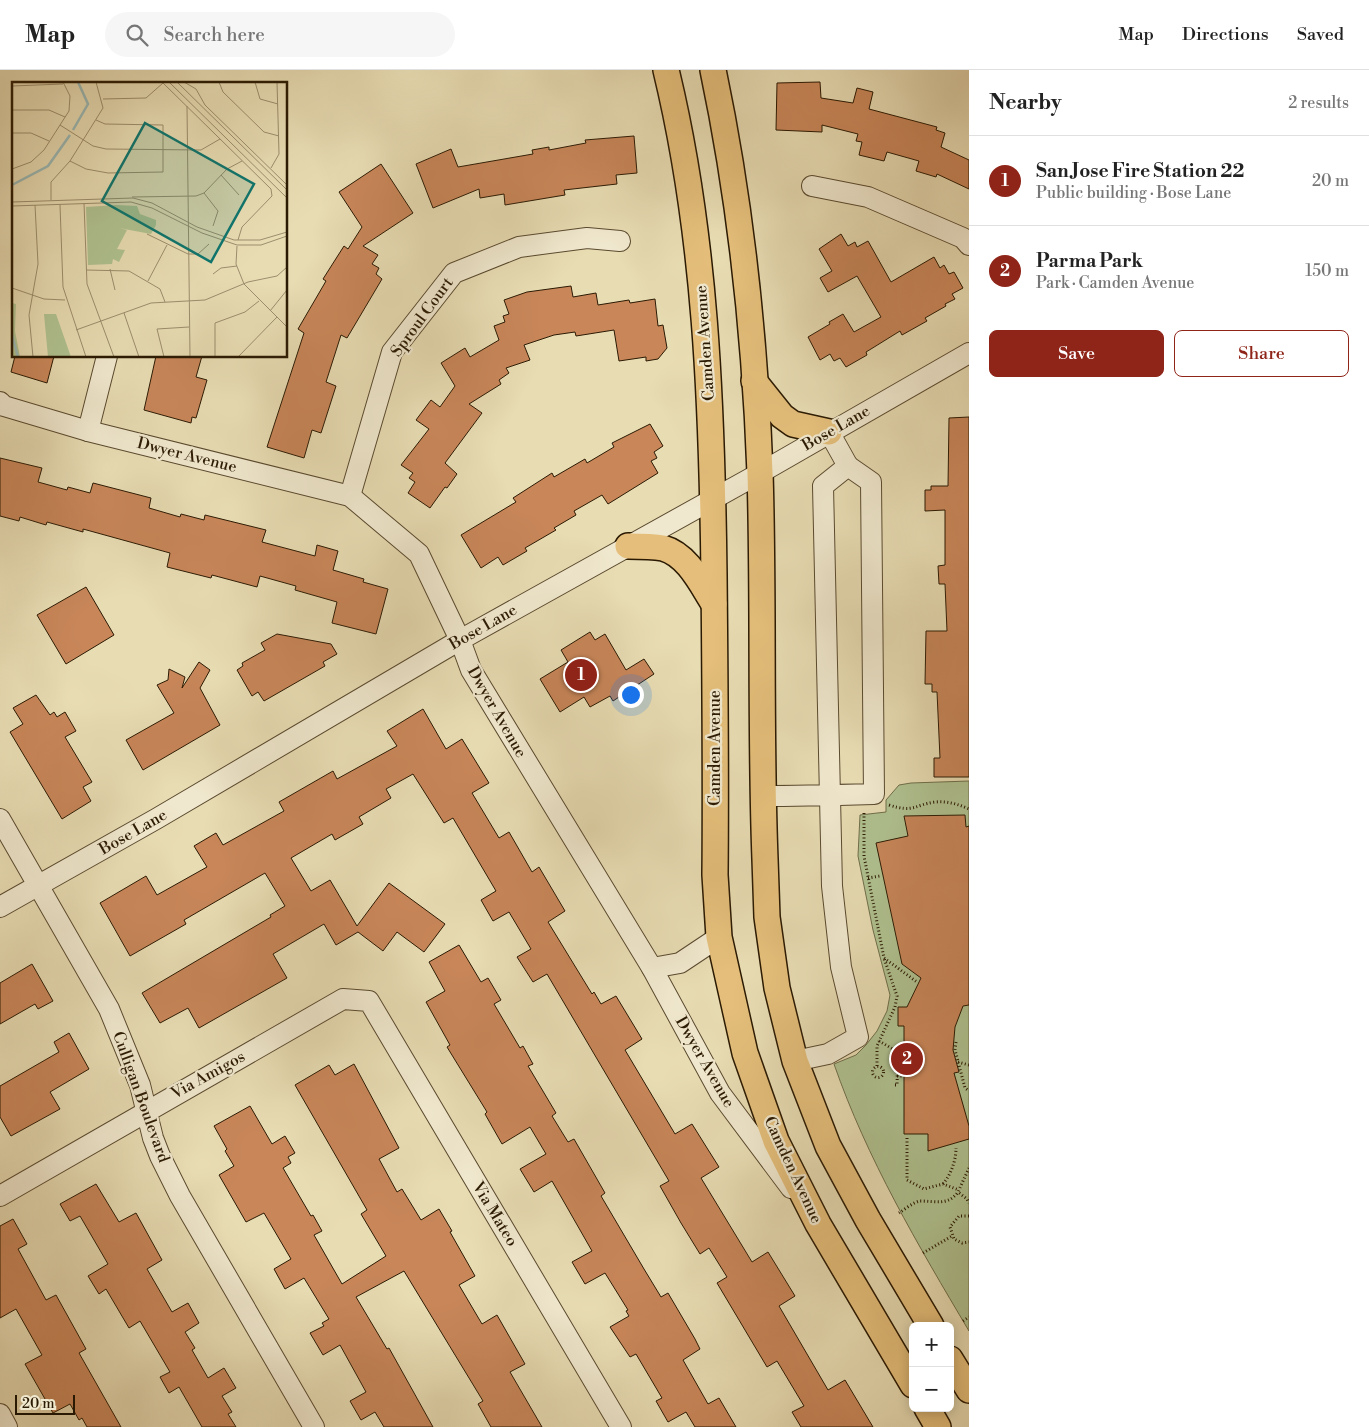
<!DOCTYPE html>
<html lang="en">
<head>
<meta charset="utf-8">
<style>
  :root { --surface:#fff; --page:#f6f6f6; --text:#222; --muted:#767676; --line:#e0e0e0; --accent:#8f2418 }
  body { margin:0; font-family:"Libre Bodoni",serif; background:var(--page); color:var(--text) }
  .controls { position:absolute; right:15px; bottom:15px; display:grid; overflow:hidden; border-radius:8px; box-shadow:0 2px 12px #0003 }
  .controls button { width:45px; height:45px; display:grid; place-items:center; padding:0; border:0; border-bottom:1px solid var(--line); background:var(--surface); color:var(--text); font:25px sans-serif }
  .scale { position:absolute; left:15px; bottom:12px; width:60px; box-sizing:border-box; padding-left:5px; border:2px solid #2b1a03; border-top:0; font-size:14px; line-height:18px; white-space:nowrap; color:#2b1a03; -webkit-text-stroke:4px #f0e8ce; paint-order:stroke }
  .you { position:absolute; left:630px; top:624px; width:18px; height:18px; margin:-12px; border:4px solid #fff; border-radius:50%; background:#1a73e8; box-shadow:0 0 0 8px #1a73e833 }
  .badge { display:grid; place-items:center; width:32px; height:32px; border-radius:50%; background:var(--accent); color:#fff; font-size:16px; font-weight:700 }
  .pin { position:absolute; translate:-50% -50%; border:2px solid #fff; box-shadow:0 1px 5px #0006 }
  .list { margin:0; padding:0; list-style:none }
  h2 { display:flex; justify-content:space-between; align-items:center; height:65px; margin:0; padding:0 20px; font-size:21px }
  h2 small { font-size:16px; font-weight:400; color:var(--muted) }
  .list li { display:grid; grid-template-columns:32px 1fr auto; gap:15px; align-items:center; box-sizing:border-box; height:90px; padding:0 20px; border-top:1px solid var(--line) }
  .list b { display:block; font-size:19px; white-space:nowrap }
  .list p { margin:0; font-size:16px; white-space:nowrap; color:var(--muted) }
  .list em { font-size:16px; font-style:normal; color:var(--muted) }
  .actions { display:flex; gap:10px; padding:15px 20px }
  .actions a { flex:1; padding:11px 0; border:1px solid var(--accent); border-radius:8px; text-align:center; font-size:18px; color:var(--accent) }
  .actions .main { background:var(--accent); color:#fff }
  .icon { flex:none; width:28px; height:28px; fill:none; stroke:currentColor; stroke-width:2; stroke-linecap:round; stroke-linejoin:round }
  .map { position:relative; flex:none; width:969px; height:1357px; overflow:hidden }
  header { display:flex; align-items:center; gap:30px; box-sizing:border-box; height:70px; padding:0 25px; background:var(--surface); border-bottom:1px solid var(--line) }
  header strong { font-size:24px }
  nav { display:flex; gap:28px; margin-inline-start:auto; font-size:18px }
  .search { width:350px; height:45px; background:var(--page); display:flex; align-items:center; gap:12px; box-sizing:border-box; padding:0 18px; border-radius:28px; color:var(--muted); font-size:19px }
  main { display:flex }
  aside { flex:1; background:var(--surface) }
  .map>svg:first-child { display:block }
  .green { fill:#b0c291; stroke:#6e6e4a }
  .building { fill:#c88659; stroke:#2b1a03 }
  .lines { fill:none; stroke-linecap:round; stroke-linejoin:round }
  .minor-casing { stroke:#5a4a2f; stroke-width:22 }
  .major-casing { stroke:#2b1a03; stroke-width:28 }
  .path { stroke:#2b1a03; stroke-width:3; stroke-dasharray:1 2.5; stroke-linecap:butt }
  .minor { stroke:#f0e8ce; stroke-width:20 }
  .major { stroke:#e4be7a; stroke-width:25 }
  .labels { text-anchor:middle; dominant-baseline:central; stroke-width:4.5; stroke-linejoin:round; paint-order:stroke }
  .street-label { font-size:16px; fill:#2b1a03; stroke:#f0e8ce }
  .inset-river { fill:none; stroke:#9ab9b5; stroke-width:2.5 }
  .inset-road { fill:none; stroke:#9c8e6d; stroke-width:1 }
  .view { fill:#0f766e; fill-opacity:0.15; stroke:#0f766e; stroke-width:2.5 }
  .inset-edge { fill:none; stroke:#2b1a03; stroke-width:2.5 }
</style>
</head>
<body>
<header>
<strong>Map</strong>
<div class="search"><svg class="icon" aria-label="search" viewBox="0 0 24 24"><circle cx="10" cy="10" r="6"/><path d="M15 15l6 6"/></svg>Search here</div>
<nav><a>Map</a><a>Directions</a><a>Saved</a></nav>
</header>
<main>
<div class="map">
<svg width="969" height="1357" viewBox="0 0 969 1357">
  <rect width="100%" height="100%" fill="#e8dcb3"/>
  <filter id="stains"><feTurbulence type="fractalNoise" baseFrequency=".004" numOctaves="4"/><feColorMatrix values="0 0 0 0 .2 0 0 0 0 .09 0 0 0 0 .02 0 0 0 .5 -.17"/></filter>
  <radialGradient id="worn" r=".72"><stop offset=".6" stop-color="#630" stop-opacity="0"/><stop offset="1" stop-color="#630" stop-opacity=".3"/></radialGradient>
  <path class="green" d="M969 711V1261C918 1175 867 1089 834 994L856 985 866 975 877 961 887 941 890 925 873 860 858 786 860 745 886 742V730L899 715 911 713Z"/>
  <g class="building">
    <path d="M820 12 821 28 853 33 857 18 873 22 869 39 937 57 936 60 945 63 941 77 969 90V119L937 104 936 107 916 101 919 91 887 82 884 91 859 85 862 72 856 71 858 64 822 55V62L776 60 777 13Z"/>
    <path d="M634 66 637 103 616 105 617 114 564 120 565 125 505 135 504 124 480 128 479 119 433 138 416 94 451 79 458 97 533 84 532 80 549 77V80L586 73 585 70Z"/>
    <path d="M381 94 413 143 363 176 378 185 372 194 379 198 376 204 382 209 347 268 341 265 326 312 336 316 321 363 312 360 304 388 267 377 304 263 298 259 326 211 323 209 344 176 348 179 362 157 339 122Z"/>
    <path d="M841 164 848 176 855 172 857 177 868 171 891 212 934 187 940 198 944 195 949 204 954 202 963 218 952 224 955 229 945 234 946 236 925 248 927 251 902 265 900 261 871 279 866 282 867 285 846 297 840 288 834 291 830 284 820 290 808 267 830 254 829 252 843 244 854 262 881 247 857 206 828 222 820 208 832 201 819 179Z"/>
    <path d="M571 216 573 227 596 223 598 235 629 230 630 233 655 229 658 256 663 255 667 278 658 289 646 291V287L619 291 614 260 576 266 575 262 554 265 524 275 530 290 506 298 509 303 499 310 501 314 469 334 482 343 445 393 457 404 447 418 445 417 430 438 408 423 415 412 409 408 413 403 401 395 429 359 416 350 431 330 440 337 455 316 441 293 465 278 470 287 499 270 494 256 505 252 503 246 509 244 504 230 527 222Z"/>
    <path d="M15 286H54L47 313 11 302Z"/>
    <path d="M156 286H202L196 307 207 310 196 348 192 347 191 353 144 340Z"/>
    <path d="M969 347V707H934V688H940L937 622H932V614H925L926 561H947L945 514H939L938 496 945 495V440L925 441V420H931V416H948L949 348Z"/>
    <path d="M650 354 663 376 654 382 657 388 651 391 658 403 608 434 602 425 574 441 576 445 554 458 556 460 525 478 527 481 503 495 498 487 481 498 461 465 516 432 513 428 552 403 554 407 585 389 587 393 614 377 612 373Z"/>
    <path d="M0 388 42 398 38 412 67 420 68 417 90 423 93 413 151 428 149 438 180 447 181 444 204 450 205 445 266 460 262 472 315 486 317 475 338 481 333 500 364 509 363 512 388 519 376 564 332 553 337 532 295 520 296 516 260 506 257 517 212 505 211 508 167 497 170 483 83 459V462L47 452 46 455 20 447 19 451 0 446Z"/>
    <path d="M86 517 114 565 66 594 37 545Z"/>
    <path d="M590 562 595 570 605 564 626 600 644 589 654 604 613 631 610 626 590 637 584 627 560 642 540 609 568 592 561 580Z"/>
    <path d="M277 564 331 574 337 584 323 592 325 596 264 631 258 622 252 626 237 600 243 596 242 593 265 580 261 573Z"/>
    <path d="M199 592 210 600 200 618 220 655 143 700 126 670 174 643 157 615 168 610 169 599 185 607 182 618Z"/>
    <path d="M36 625 50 645 54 642 57 647 65 642 76 661 65 667 92 712 83 717 91 731 62 749 10 662 23 654 13 638Z"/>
    <path d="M423 639 446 679 462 669 489 713 472 723 499 768 509 762 532 802 539 797 565 841 548 852 592 924 594 922 601 934 616 926 642 969 625 980 675 1064 692 1054 707 1078 719 1097 701 1108 752 1192 768 1182 795 1226 779 1236 828 1320 845 1310 873 1357H801L792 1342 804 1336 777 1291 767 1297 717 1213 727 1207 709 1178 700 1184 681 1153 660 1116 669 1111 547 904 533 912 517 887 531 879 509 842 493 851 481 830 496 821 453 748 444 753 413 704 386 719 391 728 359 747 363 754 335 770 332 764 291 788 311 821 330 810 357 856 389 813 445 854 424 882 397 862 383 881 358 862 336 875 324 854 273 884 287 908 199 958 188 938 160 953 142 923 271 847 270 845 285 836 265 803 184 850 186 854 130 886 100 833 146 806 157 825 207 797 194 776 216 763 223 775 284 741 279 732 333 701 337 709 397 676 387 661Z"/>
    <path d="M965 745 966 757 969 756V935L963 936 955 957 953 980 959 1002 954 1003 969 1056V1069L928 1081V1064H904V956H898V937H907L921 908 902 894 876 773 908 766 904 746Z"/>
    <path d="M459 875 481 912 488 908 501 930 494 934 520 978 523 976 533 994 528 996 556 1043 552 1046 568 1072 574 1069 605 1123 601 1126 644 1199 661 1227 668 1223 695 1269 700 1279 683 1290 708 1334 719 1328 736 1357H695L686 1342 668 1352 656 1331 662 1328 636 1284 630 1287 610 1257 629 1246 626 1241 628 1240 605 1203 585 1214 572 1192 592 1181 552 1111 534 1122 520 1099 546 1084 530 1057 502 1074 485 1044 487 1042 447 977 450 975 426 932 445 921 429 892Z"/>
    <path d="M32 894 53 931 38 939 35 934 0 954V913Z"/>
    <path d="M69 963 89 999 50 1022 60 1039 11 1066 0 1047V1016L59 982 54 972Z"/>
    <path d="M354 994 399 1078 379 1089 397 1122 402 1119 421 1150 439 1139 452 1161 450 1162 475 1206 459 1215 482 1254 497 1245 525 1294 510 1302 542 1357H491L478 1334 483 1331 404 1201 356 1227 387 1279 389 1278 433 1357H384L375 1342 361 1350 350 1331 366 1322 340 1275 323 1285 310 1263 324 1256 322 1253 329 1249 304 1208 285 1219 274 1199 291 1189 264 1143 246 1152 219 1105 234 1096 225 1081 227 1079 214 1056 250 1036 272 1074 285 1066 295 1083 288 1087 291 1093 283 1098 311 1146 313 1145 322 1161 314 1165 342 1214 386 1186 361 1144 367 1140 295 1015 329 995 335 1005Z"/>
    <path d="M96 1114 119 1152 136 1143 162 1190 147 1199 172 1242 188 1233 199 1253 185 1262 195 1278 192 1280 208 1308 224 1298 236 1318 222 1326 232 1342 228 1344 236 1357H202L179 1317 169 1323 160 1307 170 1302 140 1251 129 1258 106 1219 99 1224 88 1206 108 1194 80 1146 70 1151 60 1134Z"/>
    <path d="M13 1149 27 1174 18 1179 46 1230 56 1225 86 1279 79 1283 121 1357H87L82 1348 79 1350 70 1334 53 1343 25 1294 42 1285 16 1239 0 1248V1156Z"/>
  </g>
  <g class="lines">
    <defs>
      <g id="minor">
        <path d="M812 116 868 127 963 168 969 175"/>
        <path d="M0 332 4 336 88 361 350 426 419 484 460 570 471 600 652 898 720 1023 791 1118"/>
        <path d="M88 361 107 286"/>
        <path d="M829 362 848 396"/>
        <path d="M350 426 392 282 454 203 519 177 587 168 620 171"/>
        <path d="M762 726C800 726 837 725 874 724L871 412 848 396 823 416 832 816 841 897 858 967 828 984 795 991"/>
        <path d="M0 749 109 939 140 1015 153 1068 160 1086 180 1126 314 1357"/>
        <path d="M0 837 156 749 460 570 760 403 969 283"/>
        <path d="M652 898 680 893 719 867"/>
        <path d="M0 1126 343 929 369 931 621 1357"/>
        <path d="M0 1344 7 1357"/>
      </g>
      <g id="major">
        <path d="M666 0C706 165 712 336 714 505 715 605 716 705 715 805L719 867 745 983 776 1071 818 1154 913 1315"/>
        <path d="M713 0C741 133 755 267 760 403 764 531 760 660 765 789L767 847 777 918 795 991 828 1076 868 1150 931 1256"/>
        <path d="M754 311 782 346 793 354 829 362"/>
        <path d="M628 476C639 476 652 476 663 478 688 485 701 514 714 534"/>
        <path d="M950 1289 969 1320"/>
        <path d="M927 1338 938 1357"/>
      </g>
    </defs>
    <use href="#minor" class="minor-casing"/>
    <use href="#major" class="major-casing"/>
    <g class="path">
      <path d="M889 735C914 743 914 735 935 732 947 731 958 734 969 739"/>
      <path d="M864 743V786L884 888 917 912"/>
      <path d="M868 808 880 806"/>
      <path d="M879 971 898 982 897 1015H894"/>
      <path d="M956 972 955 980 965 1018 969 1021"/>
      <path d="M958 992 969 995"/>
      <path d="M877 996V976L895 937 897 926 884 888"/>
      <circle cx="878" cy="1002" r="5.5"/>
      <path d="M897 1006H904"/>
      <path d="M907 1068V1110L924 1119 943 1114 959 1120"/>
      <path d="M969 1098 958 1122 967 1129 969 1133"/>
      <path d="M943 1114C951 1104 956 1091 956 1078"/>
      <path d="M899 1143C905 1139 914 1132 920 1131 935 1131 948 1136 958 1122"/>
      <path d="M969 1146H959L950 1157 954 1169 962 1173 969 1172"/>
      <path d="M923 1183 952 1166"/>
      <path d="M963 1251 969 1247"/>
    </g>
    <use href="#minor" class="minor"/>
    <use href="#major" class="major"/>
  </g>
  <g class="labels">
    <g class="street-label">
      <text transform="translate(422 247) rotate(-54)">Sproul Court</text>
      <text transform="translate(705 273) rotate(-94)">Camden Avenue</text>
      <text transform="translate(836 358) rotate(-30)">Bose Lane</text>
      <text transform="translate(187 385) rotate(14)">Dwyer Avenue</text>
      <text transform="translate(483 557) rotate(-30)">Bose Lane</text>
      <text transform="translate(497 642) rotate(60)">Dwyer Avenue</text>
      <text transform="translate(715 678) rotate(-90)">Camden Avenue</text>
      <text transform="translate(133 762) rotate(-30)">Bose Lane</text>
      <text transform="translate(705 992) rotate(60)">Dwyer Avenue</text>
      <text transform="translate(208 1005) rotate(-29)">Via Amigos</text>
      <text transform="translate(141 1027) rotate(70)">Culligan Boulevard</text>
      <text transform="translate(793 1100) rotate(65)">Camden Avenue</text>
      <text transform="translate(495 1144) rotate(59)">Via Mateo</text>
    </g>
  </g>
  <g transform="translate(12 12)">
    <rect width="275" height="275" fill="#e8dcb3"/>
    <path d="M105 123 125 124 128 132 144 138V143L139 152 107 146 115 148 105 167 113 168 107 180 101 177 100 182 76 183 74 125ZM0 221 4 222 3 249 8 275H0ZM32 232H44L59 275H36Z" fill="#b0c291"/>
    <path class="inset-river" d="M61 48 76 22 66 0M0 103 36 84 58 53M0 253 6 275"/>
    <path class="inset-road" d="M150 0 259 107 260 114 230 145 226 158M157 0 275 116M165 0 275 108M172 0 184 7 193 23 275 103M207 0 211 10 252 50 267 54M243 0 248 17 266 22M0 4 51 2M91 17 134 16 151 1M175 24 178 275M0 28H37L53 35M48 43 81 64 94 67 189 68 208 57M0 51H19L37 59M58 79 74 87 96 91 151 90V43L93 42 84 38M259 86 267 72 265 0M0 87 19 80 32 68 57 29 58 14 51 0M209 93 227 113M192 111 206 129 201 144M120 115 184 114 192 111 215 87 230 79M39 118V100L58 79 91 26 84 0M0 120 121 116 140 121 185 145 222 158H248L275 150M72 121 75 202 102 275M48 123 51 205 74 275M0 124 119 120 140 126 190 151 225 163H249L275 154M0 141V195M135 152 176 172H186L197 162M225 164 224 182 232 202 275 245M98 187 103 208M74 188 117 189 148 207 153 220M201 192 209 186 225 184M136 199 155 163M0 206 32 217 53 218M258 229 275 208M112 231 127 275M64 248 139 221 193 218 236 200 265 194 275 185M21 275 17 233 26 182 23 123M152 275 145 247 177 245M203 275V241L233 230 247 219M226 275 265 235"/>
    <path class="view" d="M133 41 242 102 199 180 90 119Z"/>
    <rect width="275" height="275" class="inset-edge"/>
  </g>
  <rect width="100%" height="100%" filter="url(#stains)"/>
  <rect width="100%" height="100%" fill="url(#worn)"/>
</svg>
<div class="controls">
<button>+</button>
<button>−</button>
</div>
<div class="scale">20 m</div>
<div class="you"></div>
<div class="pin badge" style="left:581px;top:605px">1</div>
<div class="pin badge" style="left:907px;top:989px">2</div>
</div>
<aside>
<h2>Nearby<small>2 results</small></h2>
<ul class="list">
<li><span class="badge">1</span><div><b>San Jose Fire Station 22</b><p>Public building · Bose Lane</p></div><em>20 m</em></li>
<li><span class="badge">2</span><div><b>Parma Park</b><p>Park · Camden Avenue</p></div><em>150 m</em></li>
</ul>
<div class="actions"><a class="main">Save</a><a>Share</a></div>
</aside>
</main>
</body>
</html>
